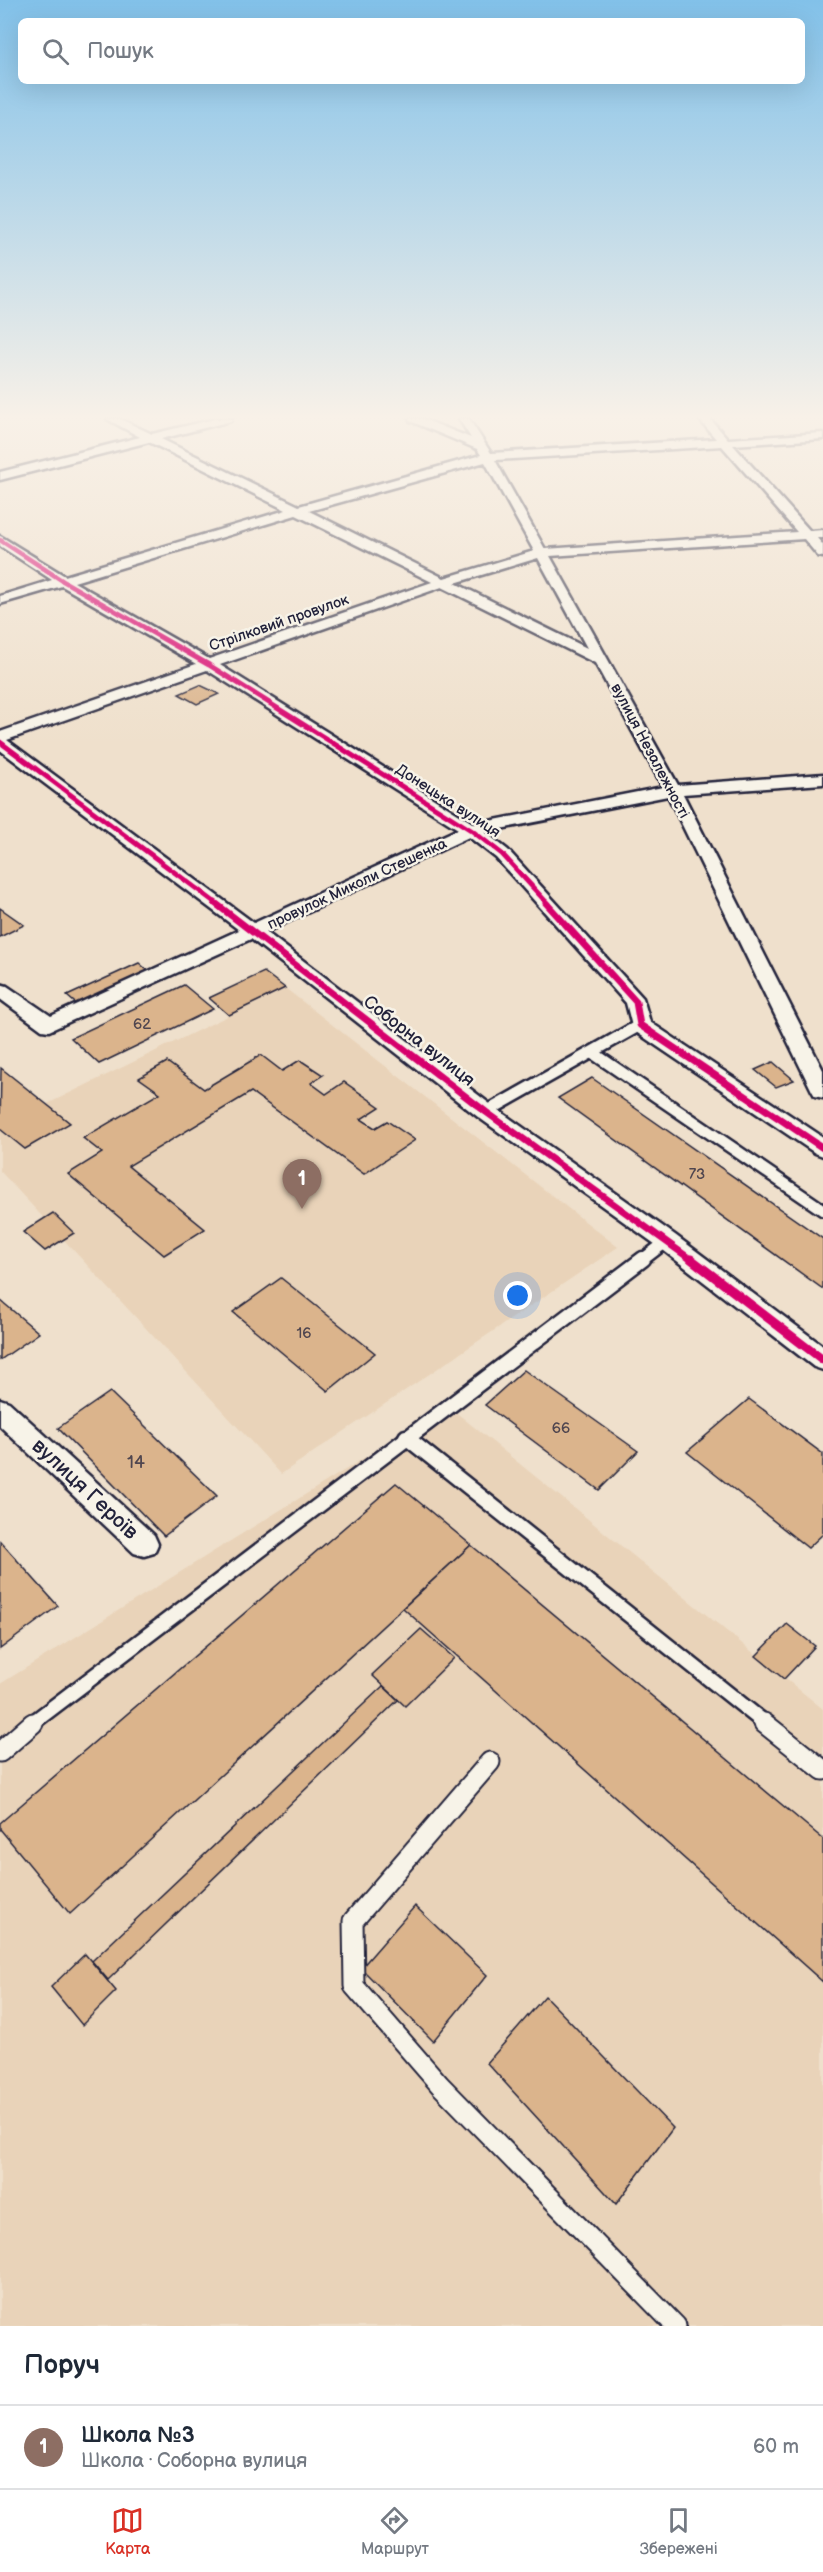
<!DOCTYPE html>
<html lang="uk">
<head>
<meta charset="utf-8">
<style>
  :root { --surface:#fff; --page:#f6f6f7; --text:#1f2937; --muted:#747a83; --line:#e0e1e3; --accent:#d93025 }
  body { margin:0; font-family:"Balsamiq Sans",sans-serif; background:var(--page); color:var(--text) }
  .you { position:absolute; left:518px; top:1296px; width:21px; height:21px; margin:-15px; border:4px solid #fff; border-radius:50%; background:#1a73e8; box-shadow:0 0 0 9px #1a73e833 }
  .badge { display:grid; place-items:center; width:39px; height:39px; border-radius:50%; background:var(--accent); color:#fff; font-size:20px; font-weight:700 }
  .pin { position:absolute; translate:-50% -50px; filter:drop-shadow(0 2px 3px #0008) }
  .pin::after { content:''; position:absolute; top:32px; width:21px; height:18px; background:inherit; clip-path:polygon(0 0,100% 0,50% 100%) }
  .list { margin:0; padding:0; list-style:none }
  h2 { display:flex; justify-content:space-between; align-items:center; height:78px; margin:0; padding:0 24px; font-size:26px }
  h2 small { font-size:20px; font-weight:400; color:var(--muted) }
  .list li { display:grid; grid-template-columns:39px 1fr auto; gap:18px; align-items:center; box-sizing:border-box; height:84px; padding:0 24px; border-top:2px solid var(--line) }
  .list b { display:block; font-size:22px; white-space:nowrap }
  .list p { margin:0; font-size:20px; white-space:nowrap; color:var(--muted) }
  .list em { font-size:20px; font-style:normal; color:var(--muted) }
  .icon { flex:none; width:33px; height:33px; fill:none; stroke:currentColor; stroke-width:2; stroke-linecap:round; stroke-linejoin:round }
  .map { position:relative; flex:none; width:823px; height:2326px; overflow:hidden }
  .search { position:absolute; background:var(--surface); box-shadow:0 6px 24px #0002; left:18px; right:18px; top:18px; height:66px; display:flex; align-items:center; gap:15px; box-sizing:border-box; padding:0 21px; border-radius:9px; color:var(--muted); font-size:22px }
  .sheet { height:162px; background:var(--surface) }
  nav { display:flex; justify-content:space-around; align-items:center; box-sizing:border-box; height:84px; border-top:2px solid var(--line); background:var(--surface); font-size:16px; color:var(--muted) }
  nav a { display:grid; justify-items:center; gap:3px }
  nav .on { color:var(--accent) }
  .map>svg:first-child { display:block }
  .built { fill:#e9d3b9 }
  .building { fill:#dbb48c; stroke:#22223b; stroke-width:1.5 }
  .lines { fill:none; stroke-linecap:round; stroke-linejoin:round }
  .service-far2-casing { stroke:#22223b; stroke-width:16 }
  .service-far1-casing { stroke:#22223b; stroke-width:19 }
  .service-casing { stroke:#22223b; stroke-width:23 }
  .minor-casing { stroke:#22223b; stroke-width:5 }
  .service-far2 { stroke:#f7f3e8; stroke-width:11 }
  .service-far1 { stroke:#f7f3e8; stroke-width:14 }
  .service { stroke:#f7f3e8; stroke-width:19 }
  .minor { fill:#f7f3e8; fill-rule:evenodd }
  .cycleway-far3-casing { stroke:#f7f3e8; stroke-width:7 }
  .cycleway-far2-casing { stroke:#f7f3e8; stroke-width:8 }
  .cycleway-far1-casing { stroke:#f7f3e8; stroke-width:10 }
  .cycleway-casing { stroke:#f7f3e8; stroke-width:13 }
  .cycleway-far3 { stroke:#d6006c; stroke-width:4.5 }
  .cycleway-far2 { stroke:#d6006c; stroke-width:5 }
  .cycleway-far1 { stroke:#d6006c; stroke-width:7 }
  .cycleway { stroke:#d6006c; stroke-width:9 }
  .labels { text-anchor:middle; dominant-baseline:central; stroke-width:5; stroke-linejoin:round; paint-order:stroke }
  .far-street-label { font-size:15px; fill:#22223b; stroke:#f7f3e8 }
  .number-label { font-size:15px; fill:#50464f }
  .street-label { font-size:18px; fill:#22223b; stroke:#f7f3e8 }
  .near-number-label { font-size:18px; fill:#50464f }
  .near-street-label { font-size:21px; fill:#22223b; stroke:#f7f3e8 }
</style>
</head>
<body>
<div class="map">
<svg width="823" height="2326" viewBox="0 0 823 2326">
  <rect width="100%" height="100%" fill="#efe0cc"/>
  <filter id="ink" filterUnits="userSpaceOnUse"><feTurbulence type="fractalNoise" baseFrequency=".0167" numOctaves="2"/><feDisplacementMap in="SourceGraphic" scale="12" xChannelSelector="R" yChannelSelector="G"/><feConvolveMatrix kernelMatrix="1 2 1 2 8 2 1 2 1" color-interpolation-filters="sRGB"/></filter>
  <g filter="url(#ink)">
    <g class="built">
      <path d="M285 988 618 1247 281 1474 0 1171V1127Z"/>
      <path d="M448 1406 823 1709V2326H0V1684Z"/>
    </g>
    <g class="building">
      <path d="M200 685 219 694 197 704 179 694Z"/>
      <path d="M0 908 24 925 0 937Z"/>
      <path d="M139 963 152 974 80 1007 67 996Z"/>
      <path d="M264 972 285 988 229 1015 209 998Z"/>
      <path d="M184 985 213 1009 99 1064 71 1038Z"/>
      <path d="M261 1055 282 1071 300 1060 323 1075 311 1083 326 1094 344 1082 380 1107 361 1119 375 1128 387 1121 415 1140 364 1174 251 1092 128 1166 205 1229 164 1255 68 1174 102 1153 83 1138 160 1093 139 1078 167 1062 204 1089Z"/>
      <path d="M773 1062 794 1080 776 1087 755 1070Z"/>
      <path d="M1 1068 70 1123 25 1149 0 1129Z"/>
      <path d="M592 1078 823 1239V1289L558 1098Z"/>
      <path d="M53 1213 74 1233 45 1251 23 1232Z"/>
      <path d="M281 1278 375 1353 328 1391 233 1312Z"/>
      <path d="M0 1300 39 1333 0 1360Z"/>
      <path d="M524 1370 638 1451 599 1490 485 1405Z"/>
      <path d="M110 1392 217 1496 164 1536 58 1428Z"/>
      <path d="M749 1399 823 1454V1534L808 1548 687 1452Z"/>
      <path d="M396 1483 471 1545 70 1914 0 1829V1823Z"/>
      <path d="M0 1541 58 1606 0 1649Z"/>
      <path d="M471 1545 823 1839V1982L403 1608Z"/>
      <path d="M787 1624 815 1646 784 1679 756 1656Z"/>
      <path d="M421 1629 454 1658 405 1706 372 1675Z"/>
      <path d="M383 1686 398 1700 108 1980 92 1961Z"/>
      <path d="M415 1906 487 1975 433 2041 361 1968Z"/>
      <path d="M85 1954 116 1991 82 2025 51 1987Z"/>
      <path d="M545 1996 673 2128 616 2204 487 2063Z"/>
    </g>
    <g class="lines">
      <defs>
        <g id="service-far2">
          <path d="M593 1053 823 1210"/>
          <path d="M486 1112 640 1025"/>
          <path d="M641 1261 667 1241"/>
        </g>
        <g id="service-far1">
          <path d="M406 1437 766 1724"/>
          <path d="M31 1724 643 1259"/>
        </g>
        <g id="service">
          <path d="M764 1723 823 1770"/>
          <path d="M0 1752 33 1723"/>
          <path d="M490 1762 353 1921 354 1986 440 2085 676 2326"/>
        </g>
        <g id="minor">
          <path d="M107 419H120L152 434 215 419H232L231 421 161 439 299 506 481 455 477 449 410 421 409 419H423L471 438 459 419H469L491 453 716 439 699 419H710L728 439 823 433V439L733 445 810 531 823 530V538H817L823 545V557L818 556 804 539 550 556 678 785 823 774V784L683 794 823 1070V1098L815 1096 812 1091 668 796 485 832 508 850 643 998 650 1022 823 1137V1156L815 1153 633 1030 626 1003 496 858 469 837 266 932 494 1107 675 1235 823 1346V1370L814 1367 659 1247 478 1117 251 939 49 1031 42 1030 0 999V984L7 986 51 1016 239 930 0 750V732L196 664 62 586 0 604V596L52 580 0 546V536L65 576 286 510 149 442 0 480V472L140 437ZM722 446 797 532 545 549 495 460ZM485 462 534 551 444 578 309 511ZM296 515 432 582 209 659 74 582ZM538 558 587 648 455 583ZM442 587 595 663 663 787 474 824 220 665ZM207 670 458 829 254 923 7 740Z"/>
          <path d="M0 1399 9 1402 154 1535 158 1544 154 1553 144 1556 134 1553 0 1426Z"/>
        </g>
      </defs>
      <use href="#service-far2" class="service-far2-casing"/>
      <use href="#service-far1" class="service-far1-casing"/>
      <use href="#service" class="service-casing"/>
      <use href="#minor" class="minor-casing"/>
      <use href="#service-far2" class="service-far2"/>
      <use href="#service-far1" class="service-far1"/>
      <use href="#service" class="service"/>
      <use href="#minor" class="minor"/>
      <defs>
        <path id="cycleway-far3" d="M0 540 63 581 149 630"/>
        <g id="cycleway-far2">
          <path d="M146 629 209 665 471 830 502 854 548 904"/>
          <path d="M0 742 217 904"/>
        </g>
        <g id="cycleway-far1">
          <path d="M215 903 486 1112 693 1261"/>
          <path d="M546 903 636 1002 640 1025 823 1148"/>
        </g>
        <path id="cycleway" d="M691 1259 823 1360"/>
      </defs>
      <use href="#cycleway-far3" class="cycleway-far3-casing"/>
      <use href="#cycleway-far2" class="cycleway-far2-casing"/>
      <use href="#cycleway-far1" class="cycleway-far1-casing"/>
      <use href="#cycleway" class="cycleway-casing"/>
      <use href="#cycleway-far3" class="cycleway-far3"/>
      <use href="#cycleway-far2" class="cycleway-far2"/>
      <use href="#cycleway-far1" class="cycleway-far1"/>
      <use href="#cycleway" class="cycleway"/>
    </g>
  </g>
  <linearGradient id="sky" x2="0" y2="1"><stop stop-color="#82c1e9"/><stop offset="0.56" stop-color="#f8f1e8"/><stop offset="1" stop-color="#f8f1e8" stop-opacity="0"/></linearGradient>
  <rect width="823" height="744" fill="url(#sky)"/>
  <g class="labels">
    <g class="far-street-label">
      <text transform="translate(279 623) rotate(-19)">Стрілковий провулок</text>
      <text transform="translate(650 751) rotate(62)">вулиця Незалежності</text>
      <text transform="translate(448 801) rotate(33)">Донецька вулиця</text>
      <text transform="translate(357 884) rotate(-25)">провулок Миколи Стешенка</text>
    </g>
    <g class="number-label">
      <text x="142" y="1024">62</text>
      <text x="697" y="1174">73</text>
      <text x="304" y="1333">16</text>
      <text x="561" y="1428">66</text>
    </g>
    <g class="street-label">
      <text transform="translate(419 1041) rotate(38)">Соборна вулиця</text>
    </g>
    <g class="near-number-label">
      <text x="136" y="1462">14</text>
    </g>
    <g class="near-street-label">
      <text transform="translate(85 1489) rotate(43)">вулиця Героїв</text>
    </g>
  </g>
</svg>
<div class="you"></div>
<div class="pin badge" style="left:302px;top:1209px;background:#8d6e63">1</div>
<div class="search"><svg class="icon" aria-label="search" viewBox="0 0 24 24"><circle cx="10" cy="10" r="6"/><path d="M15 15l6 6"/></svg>Пошук</div>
</div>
<section class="sheet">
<h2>Поруч<small></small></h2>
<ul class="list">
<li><span class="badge" style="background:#8d6e63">1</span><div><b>Школа №3</b><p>Школа · Соборна вулиця</p></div><em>60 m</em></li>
</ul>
</section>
<nav>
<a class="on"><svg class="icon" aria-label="map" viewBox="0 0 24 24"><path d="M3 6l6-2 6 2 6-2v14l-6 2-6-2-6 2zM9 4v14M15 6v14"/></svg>Карта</a>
<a><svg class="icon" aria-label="directions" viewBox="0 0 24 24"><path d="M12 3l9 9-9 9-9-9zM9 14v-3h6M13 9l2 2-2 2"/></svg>Маршрут</a>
<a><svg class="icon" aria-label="saved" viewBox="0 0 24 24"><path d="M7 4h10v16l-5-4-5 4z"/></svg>Збережені</a>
</nav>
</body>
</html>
